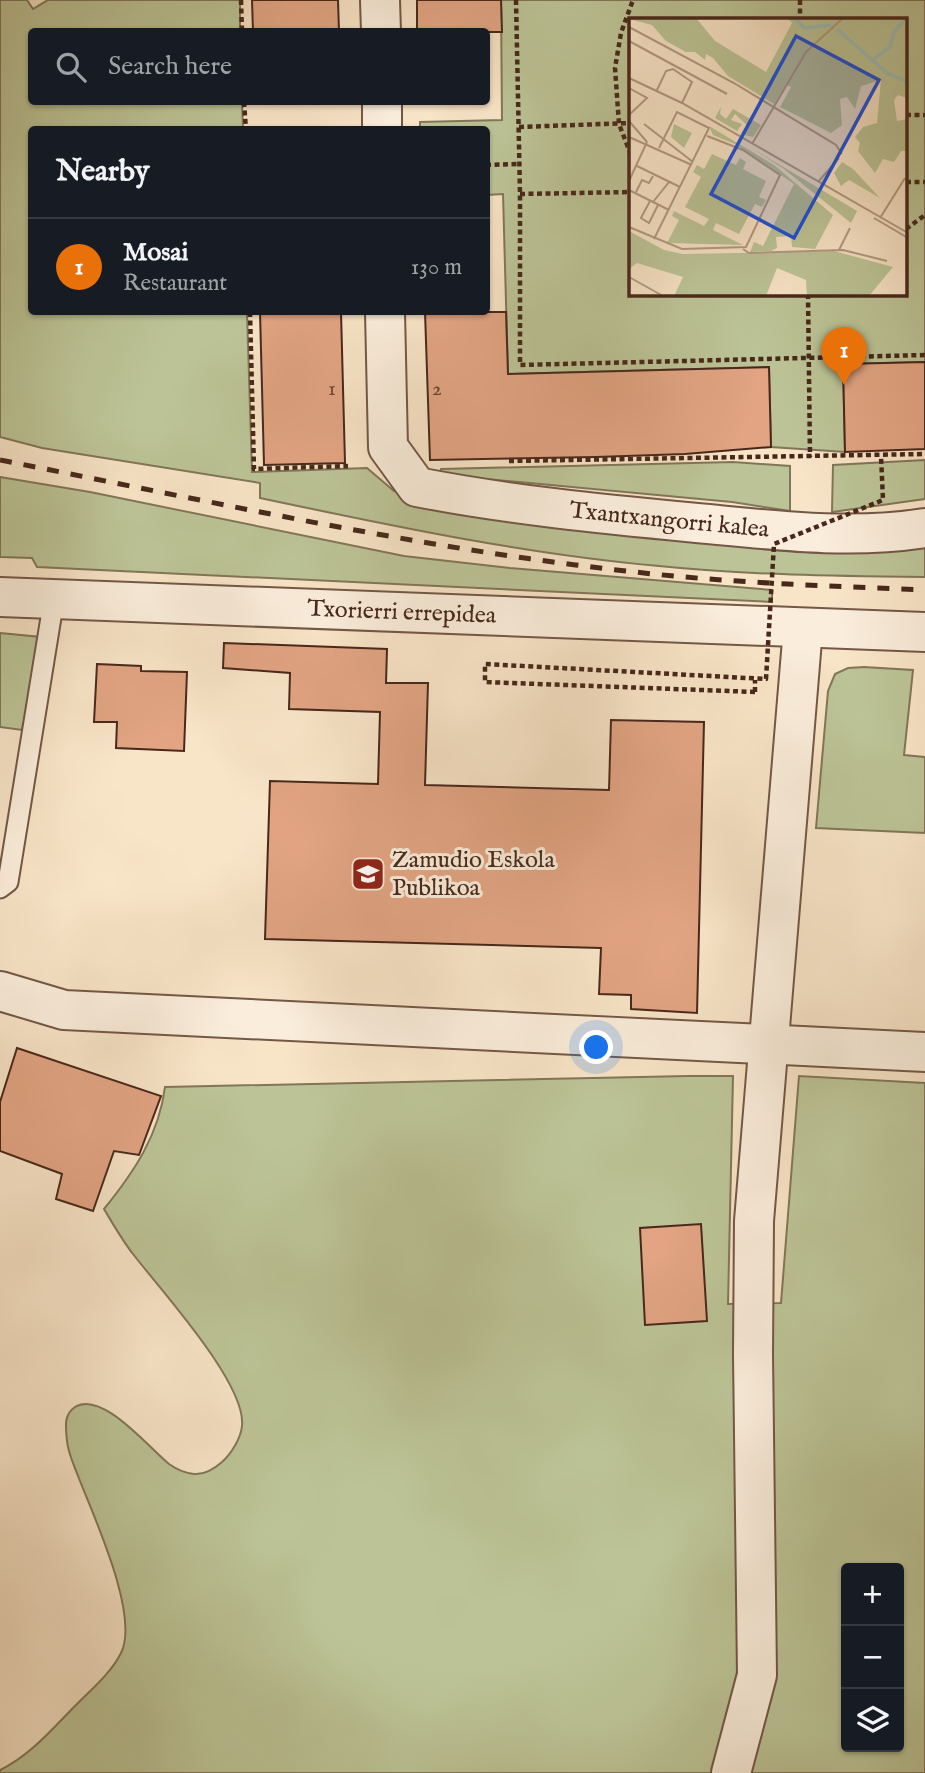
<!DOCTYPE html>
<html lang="en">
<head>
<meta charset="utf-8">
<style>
  :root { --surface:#171b24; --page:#20242c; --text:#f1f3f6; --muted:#9ea1a6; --line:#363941; --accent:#db2777 }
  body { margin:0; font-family:"IM FELL English",serif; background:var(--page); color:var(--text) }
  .controls { position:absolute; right:21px; bottom:21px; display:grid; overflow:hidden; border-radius:7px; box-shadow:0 2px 5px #0004 }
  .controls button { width:63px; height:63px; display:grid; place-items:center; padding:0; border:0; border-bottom:2px solid var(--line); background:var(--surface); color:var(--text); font:35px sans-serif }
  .you { position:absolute; left:597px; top:1048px; width:24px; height:24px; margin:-18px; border:5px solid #fff; border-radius:50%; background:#1a73e8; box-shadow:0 0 0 10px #1a73e833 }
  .badge { display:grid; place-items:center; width:46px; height:46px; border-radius:50%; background:var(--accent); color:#fff; font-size:23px; font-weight:700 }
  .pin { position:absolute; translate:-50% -58px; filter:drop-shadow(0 2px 4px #0008) }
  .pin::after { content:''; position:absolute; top:37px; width:24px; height:21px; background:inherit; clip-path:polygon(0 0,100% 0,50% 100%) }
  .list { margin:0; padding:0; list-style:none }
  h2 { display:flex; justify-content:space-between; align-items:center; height:91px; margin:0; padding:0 28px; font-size:30px }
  h2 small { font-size:23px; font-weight:400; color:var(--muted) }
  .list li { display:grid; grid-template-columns:46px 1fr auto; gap:21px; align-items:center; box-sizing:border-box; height:98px; padding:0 28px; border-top:2px solid var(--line) }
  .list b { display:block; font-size:26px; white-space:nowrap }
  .list p { margin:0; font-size:23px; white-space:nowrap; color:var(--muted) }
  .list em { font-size:23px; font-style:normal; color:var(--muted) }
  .icon { flex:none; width:38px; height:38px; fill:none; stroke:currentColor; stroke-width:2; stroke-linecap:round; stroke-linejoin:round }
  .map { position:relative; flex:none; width:925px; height:1773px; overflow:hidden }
  .search { position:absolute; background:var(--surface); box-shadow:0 2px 5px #0004; left:28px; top:28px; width:462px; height:77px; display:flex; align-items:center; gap:18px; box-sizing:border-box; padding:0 24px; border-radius:7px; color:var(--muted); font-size:26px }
  .panel { position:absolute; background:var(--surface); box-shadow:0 2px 5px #0004; left:28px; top:126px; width:462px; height:189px; border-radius:7px }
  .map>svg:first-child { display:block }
  .green { fill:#bcc497; stroke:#827659; stroke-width:2; fill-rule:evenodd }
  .building { fill:#e2a483; stroke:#48281b; stroke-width:2 }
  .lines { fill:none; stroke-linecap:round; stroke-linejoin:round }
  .service-casing { stroke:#745746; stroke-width:23 }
  .minor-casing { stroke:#745746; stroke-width:42 }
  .tertiary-casing { stroke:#745746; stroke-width:42 }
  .path { stroke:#48281b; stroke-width:4.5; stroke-dasharray:5 3.5; stroke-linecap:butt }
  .service { stroke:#faeddb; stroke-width:19 }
  .minor { stroke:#faeddb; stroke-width:38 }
  .tertiary { stroke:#faeddb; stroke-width:38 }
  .rail { stroke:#48281b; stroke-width:5; stroke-dasharray:12 12; stroke-linecap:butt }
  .path-bridge { stroke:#48281b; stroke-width:4.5; stroke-dasharray:5 3.5; stroke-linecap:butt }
  .labels { text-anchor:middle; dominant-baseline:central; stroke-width:6; stroke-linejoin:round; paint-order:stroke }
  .number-label { font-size:21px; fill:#6e4735 }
  .street-label { font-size:24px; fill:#48281b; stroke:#faeddb }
  .poi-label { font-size:24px; fill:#48281b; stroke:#faeddb; text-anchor:start }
  .inset-river { fill:none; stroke:#9dbeb8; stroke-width:3.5 }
  .inset-road { fill:none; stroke:#b29982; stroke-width:2 }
  .view { fill:#1d4ed8; fill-opacity:0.15; stroke:#1d4ed8; stroke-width:3.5 }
  .inset-edge { fill:none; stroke:#48281b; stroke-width:3.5 }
</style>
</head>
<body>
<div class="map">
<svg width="925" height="1773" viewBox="0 0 925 1773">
  <rect width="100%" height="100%" fill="#f8e4c7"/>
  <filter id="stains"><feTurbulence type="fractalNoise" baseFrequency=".00286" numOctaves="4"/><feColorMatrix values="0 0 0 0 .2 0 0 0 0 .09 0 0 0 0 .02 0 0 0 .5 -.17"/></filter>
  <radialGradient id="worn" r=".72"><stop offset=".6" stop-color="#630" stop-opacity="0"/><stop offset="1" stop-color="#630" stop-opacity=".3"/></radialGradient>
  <g class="green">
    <path d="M0 0H27L33 9 48 0H240V31L32 32V102H242L243 129 32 130V312H247L252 472 367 468 394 491 403 486 925 539V577C836 576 747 575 659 566 525 554 392 526 260 498V483L42 448 0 437Z"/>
    <path d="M501 0H925V362L843 364 845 452 771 447 769 367 508 374 503 194 487 195 486 130 420 129V122L502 120ZM631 19H906V294H631Z"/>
    <path d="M925 460V499L832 512 833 465Z"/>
    <path d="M733 462 790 466V511L732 502 443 475 440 473 441 469Z"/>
    <path d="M0 477 90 492 404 556 510 568 772 590V602L37 567 32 558 0 557Z"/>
    <path d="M0 633 41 637 22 730 0 727Z"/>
    <path d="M864 667 913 670 904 755 925 757V833L816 828 828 691 835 674 848 668Z"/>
    <path d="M688 1076H733L728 1304 781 1303 799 1076 925 1083V1773H0V1770C30 1756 53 1728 76 1705 92 1689 111 1673 121 1653 140 1615 93 1515 78 1476 74 1465 68 1453 67 1441 66 1428 63 1415 75 1407 102 1390 149 1448 169 1464 176 1469 185 1473 194 1474 204 1475 214 1469 222 1462 231 1454 241 1438 242 1426 247 1384 159 1288 133 1254 122 1240 113 1224 104 1209 134 1172 159 1135 165 1087ZM846 1568H899V1747H846Z"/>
  </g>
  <g class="building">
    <path d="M252 0H338L339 32H253Z"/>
    <path d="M417 0H501L502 32H417Z"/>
    <path d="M260 312H341L345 463 264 465Z"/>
    <path d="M425 312H506L508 374 769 367 771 447 685 454 596 457 430 460Z"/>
    <path d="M925 362V449L845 452 843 364Z"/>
    <path d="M224 643 387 649 386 683H428L425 785 609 790 611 720 704 722 697 1013 631 1009V995L599 994 601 948 265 939 270 781 378 784 380 712 289 709 290 673 223 668Z"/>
    <path d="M97 664 141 666V671L187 672 184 751 116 748 117 722H94Z"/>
    <path d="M17 1048 161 1096 139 1155 114 1151 93 1211 56 1199 62 1174 0 1151V1102Z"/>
    <path d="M701 1224 707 1321 645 1325 640 1228Z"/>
  </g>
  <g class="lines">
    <defs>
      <path id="service" d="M0 888 8 882 54 599"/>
      <g id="minor">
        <path d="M380 0 381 32"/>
        <path d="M382 102V130"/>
        <path id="s1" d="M385 312 388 447 417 487C509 505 603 514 697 523 773 530 849 540 925 528"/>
        <path d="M0 991 64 1010 925 1052"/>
        <path d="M731 1773 757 1675 753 1354 754 1221 803 628"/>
      </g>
      <g id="tertiary">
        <path id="s2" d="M0 597 925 632"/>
      </g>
    </defs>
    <use href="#service" class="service-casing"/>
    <use href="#minor" class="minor-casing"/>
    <use href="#tertiary" class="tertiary-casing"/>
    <g class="path">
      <path d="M241 0 242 32"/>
      <path d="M516 0 520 194V365L925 355"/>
      <path d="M800 0V19"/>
      <path d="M244 102 246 130"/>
      <path d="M906 115H925"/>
      <path d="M519 127 631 123"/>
      <path d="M631 155 619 124 615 68 621 33 633 0"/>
      <path d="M486 165 520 164"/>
      <path d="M906 182H925"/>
      <path d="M520 194 631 192"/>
      <path d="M906 229 925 215"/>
      <path d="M808 294 810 457"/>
      <path d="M250 312 254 469 348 466"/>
      <path d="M509 461 925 454"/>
      <path d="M755 692V680"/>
    </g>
    <use href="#service" class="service"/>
    <use href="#minor" class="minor"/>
    <use href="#tertiary" class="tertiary"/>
    <path class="rail" d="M0 460C210 501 421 549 635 572 731 583 828 586 925 590"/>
    <path class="path-bridge" d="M755 692 485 682V664L766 679 774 544 883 500 881 456"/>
  </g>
  <defs>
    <symbol id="school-square" viewBox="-11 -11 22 22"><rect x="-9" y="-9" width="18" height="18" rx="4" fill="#8f2418" stroke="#faeddb"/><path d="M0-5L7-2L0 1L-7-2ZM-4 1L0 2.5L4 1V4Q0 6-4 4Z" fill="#fff"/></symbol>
  </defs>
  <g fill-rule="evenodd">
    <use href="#school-square" x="349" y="855" width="38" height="38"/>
  </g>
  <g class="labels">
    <g class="number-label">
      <text x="332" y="389">1</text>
      <text x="437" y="389">2</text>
    </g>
    <g class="street-label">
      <text stroke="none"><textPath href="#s1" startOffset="439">Txantxangorri kalea</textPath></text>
      <text stroke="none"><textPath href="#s2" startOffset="402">Txorierri errepidea</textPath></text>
    </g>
    <g class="poi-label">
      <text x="392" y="860">Zamudio Eskola<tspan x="392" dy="28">Publikoa</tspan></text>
    </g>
  </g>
  <g transform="translate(629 18)">
    <rect width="278" height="278" fill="#f8e4c7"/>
    <path d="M67 0 86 23 137 54 163 5 159 0H278V80L269 77 265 82 268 103 278 101V133H272L265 144 254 141 246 155 229 133 231 125 226 119 234 109 248 105 252 62 232 68 226 91 218 79 211 81 213 107 202 115 151 89 162 69 157 67 145 86 99 58 84 40 77 36 76 42 66 34H57L37 23 23 7 0 1ZM92 89 91 96 97 101 104 91 132 107 124 119 115 117 120 109 106 96 102 102 113 106 108 113 86 100ZM45 106 63 115 55 130 42 119ZM80 108 145 147 204 197 186 231 163 229 162 218 147 219 148 230 142 233 121 234 125 224 134 228 165 166 106 126 84 117ZM124 131 228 193 222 205 155 151ZM83 136 107 147 111 140 117 144 114 151 137 163 130 179 137 182 133 189 126 186 110 216 87 205 84 212 114 227 38 225 50 202 43 198 45 193 75 208 80 201 56 189 72 159 64 154 68 147 75 151ZM213 144 224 151 251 180 220 162 212 168 205 155ZM0 213 35 232 54 236 205 233 264 249 240 278H178L177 262 148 250 137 278H45L54 259 8 245 0 251Z" fill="#bcc497"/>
    <path class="inset-river" d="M166 0 175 10 202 7M208 11 258 55 279 64M245 41 261 29 265 14 277 0"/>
    <path class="inset-road" d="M0 9 105 65 207 127 213 136M0 23 98 76M0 60 53 85 279 215M0 70 18 80 0 97M28 72 37 53 44 51 63 64 53 85M0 103 18 124M15 106 64 144M0 119 63 147M123 126 177 34 214 0M8 148 51 169M0 163 18 124M189 164 210 140M0 172 40 192M7 174 13 162 20 165 24 158M21 183 12 200 20 205 29 187M24 184 40 164M245 200 279 220M251 200 276 160M0 209 53 231 117 229 151 157 114 132 78 118M25 221 80 110 48 94 30 130M114 231 120 235 214 232 258 243M210 232 221 210M0 259 34 278"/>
    <path class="view" d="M167 18 250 62 165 220 82 176Z"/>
    <rect width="278" height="278" class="inset-edge"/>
  </g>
  <rect width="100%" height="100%" filter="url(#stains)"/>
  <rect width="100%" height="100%" fill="url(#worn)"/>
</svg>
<div class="controls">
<button>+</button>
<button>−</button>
<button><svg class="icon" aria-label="layers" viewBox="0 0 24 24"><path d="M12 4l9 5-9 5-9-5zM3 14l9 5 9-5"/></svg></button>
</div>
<div class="you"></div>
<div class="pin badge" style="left:844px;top:385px;background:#e8710a">1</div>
<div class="search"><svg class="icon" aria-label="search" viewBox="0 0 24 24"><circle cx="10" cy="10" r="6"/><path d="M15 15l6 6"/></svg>Search here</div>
<section class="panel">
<h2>Nearby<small></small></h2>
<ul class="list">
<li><span class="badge" style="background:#e8710a">1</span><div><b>Mosai</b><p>Restaurant</p></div><em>130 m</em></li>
</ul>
</section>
</div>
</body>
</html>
